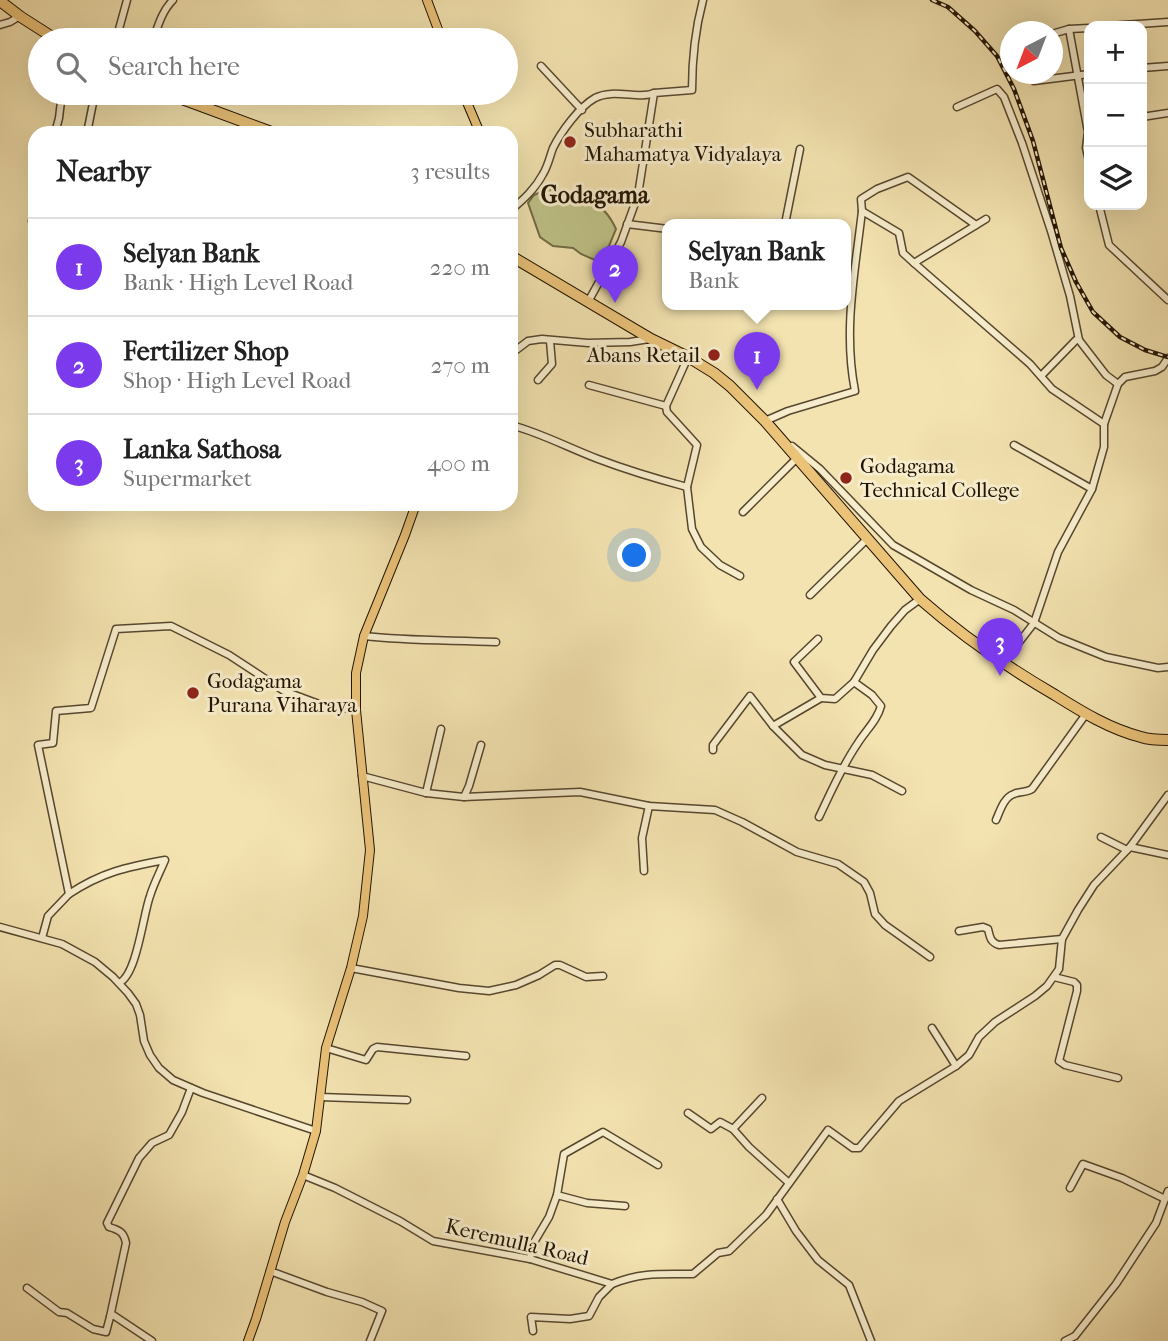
<!DOCTYPE html>
<html lang="en">
<head>
<meta charset="utf-8">
<style>
  :root { --surface:#fff; --page:#f6f6f6; --text:#222; --muted:#767676; --line:#e0e0e0; --accent:#7c3aed }
  body { margin:0; font-family:"IM FELL French Canon",serif; background:var(--page); color:var(--text) }
  .controls { position:absolute; right:21px; top:21px; display:grid; overflow:hidden; border-radius:14px; box-shadow:0 7px 28px #0002 }
  .controls button { width:63px; height:63px; display:grid; place-items:center; padding:0; border:0; border-bottom:2px solid var(--line); background:var(--surface); color:var(--text); font:35px sans-serif }
  .compass { position:absolute; left:1000px; top:21px; width:63px; height:63px; border-radius:50%; background:var(--surface); box-shadow:0 7px 28px #0002; rotate:222deg }
  .you { position:absolute; left:635px; top:556px; width:24px; height:24px; margin:-18px; border:5px solid #fff; border-radius:50%; background:#1a73e8; box-shadow:0 0 0 10px #1a73e833 }
  .badge { display:grid; place-items:center; width:46px; height:46px; border-radius:50%; background:var(--accent); color:#fff; font-size:23px; font-weight:700 }
  .pin { position:absolute; translate:-50% -58px; filter:drop-shadow(0 2px 4px #0008) }
  .pin::after { content:''; position:absolute; top:37px; width:24px; height:21px; background:inherit; clip-path:polygon(0 0,100% 0,50% 100%) }
  .popup { position:absolute; left:662px; top:219px; width:189px; height:91px; box-sizing:border-box; display:grid; place-content:center; border-radius:14px; background:var(--surface); filter:drop-shadow(0 2px 5px #0005); font-size:23px; white-space:nowrap; color:var(--muted) }
  .popup b { font-size:26px; color:var(--text) }
  .popup::after { content:''; position:absolute; left:50%; top:100%; margin-left:-14px; border:14px solid transparent; border-top-color:var(--surface) }
  .list { margin:0; padding:0; list-style:none }
  h2 { display:flex; justify-content:space-between; align-items:center; height:91px; margin:0; padding:0 28px; font-size:30px }
  h2 small { font-size:23px; font-weight:400; color:var(--muted) }
  .list li { display:grid; grid-template-columns:46px 1fr auto; gap:21px; align-items:center; box-sizing:border-box; height:98px; padding:0 28px; border-top:2px solid var(--line) }
  .list b { display:block; font-size:26px; white-space:nowrap }
  .list p { margin:0; font-size:23px; white-space:nowrap; color:var(--muted) }
  .list em { font-size:23px; font-style:normal; color:var(--muted) }
  .icon { flex:none; width:38px; height:38px; fill:none; stroke:currentColor; stroke-width:2; stroke-linecap:round; stroke-linejoin:round }
  .map { position:relative; flex:none; width:1168px; height:1341px; overflow:hidden }
  .search { position:absolute; background:var(--surface); box-shadow:0 7px 28px #0002; left:28px; top:28px; width:490px; height:77px; display:flex; align-items:center; gap:18px; box-sizing:border-box; padding:0 24px; border-radius:38px; color:var(--muted); font-size:26px }
  .panel { position:absolute; background:var(--surface); box-shadow:0 7px 28px #0002; left:28px; top:126px; width:490px; height:385px; border-radius:21px }
  .map>svg:first-child { display:block }
  .green { fill:#bfc388; stroke:#706b45; stroke-width:2 }
  .lines { fill:none; stroke-linecap:round; stroke-linejoin:round }
  .minor-casing { stroke:#56472e; stroke-width:9 }
  .major-casing { stroke:#211302; stroke-width:10 }
  .highway-casing { stroke:#211302; stroke-width:12 }
  .minor { stroke:#f7edcc; stroke-width:6 }
  .major { stroke:#eac278; stroke-width:8 }
  .highway { stroke:#eac278; stroke-width:10 }
  .rail-casing { stroke:#211302; stroke-width:4.5 }
  .rail { stroke:#f7edcc; stroke-width:2; stroke-dasharray:5; stroke-linecap:butt }
  .poi-dot { fill:#8f2418; stroke:#f7edcc; stroke-width:2.5 }
  .labels { text-anchor:middle; dominant-baseline:central; stroke-width:6; stroke-linejoin:round; paint-order:stroke }
  .poi-label { font-size:21px; fill:#211302; stroke:#f7edcc; text-anchor:start }
  .street-label { font-size:21px; fill:#211302; stroke:#f7edcc }
  .quarter-label { font-size:24px; font-weight:bold; fill:#211302; stroke:#f7edcc }
</style>
</head>
<body>
<div class="map">
<svg width="1168" height="1341" viewBox="0 0 1168 1341">
  <rect width="100%" height="100%" fill="#f3e3b0"/>
  <filter id="stains"><feTurbulence type="fractalNoise" baseFrequency=".00286" numOctaves="4"/><feColorMatrix values="0 0 0 0 .2 0 0 0 0 .09 0 0 0 0 .02 0 0 0 .5 -.17"/></filter>
  <radialGradient id="worn" r=".72"><stop offset=".6" stop-color="#630" stop-opacity="0"/><stop offset="1" stop-color="#630" stop-opacity=".3"/></radialGradient>
  <path class="green" d="M547 189C578 192 602 198 616 229L609 246 595 260 581 254 573 248 553 246 540 237 528 203 534 195Z"/>
  <g class="lines">
    <defs>
      <g id="minor">
        <path d="M0 25 10 22 20 16"/>
        <path d="M1108 26 1168 22"/>
        <path d="M1069 29 1088 132 1086 148 1089 161"/>
        <path d="M1052 34 1069 29 1089 28"/>
        <path d="M116 40 127 0"/>
        <path d="M153 40C158 26 162 11 173 0"/>
        <path d="M541 66 582 110"/>
        <path d="M1142 68 1168 66"/>
        <path d="M1034 81 1089 74"/>
        <path d="M957 107 997 89 1004 97 1022 143 1051 231 1070 296 1079 340"/>
        <path d="M1142 117 1168 113"/>
        <path d="M55 133 59 118 62 93"/>
        <path d="M87 133 95 93"/>
        <path d="M1099 205 1109 245 1168 300"/>
        <path d="M511 210C524 199 535 189 543 174 548 166 550 156 553 148 561 132 579 107 595 98 614 88 639 100 654 93"/>
        <path d="M862 211 861 199 877 189 908 177 976 225"/>
        <path d="M32 221 35 209"/>
        <path d="M627 224 668 229"/>
        <path d="M785 224 800 149"/>
        <path d="M914 263 986 219"/>
        <path d="M588 302 621 242 638 195 654 93 692 90C692 59 695 30 703 0"/>
        <path d="M511 354 528 341 542 339 588 343 630 342 649 339"/>
        <path d="M688 357 666 406 667 412 697 445 687 487 692 529 701 547 720 565 740 576"/>
        <path d="M1041 376 1076 340H1079L1106 375 1118 384"/>
        <path d="M538 380 552 364 550 341"/>
        <path d="M589 385 666 406"/>
        <path d="M765 421 788 411 855 391C843 330 855 272 862 211L899 233 903 253 914 263 1030 364 1052 389 1104 424"/>
        <path d="M511 425C541 433 569 448 598 459 627 470 657 479 687 487"/>
        <path d="M1014 445 1092 489"/>
        <path d="M792 446 820 469 893 545 971 590 1014 610 1059 638 1106 657 1158 668 1168 667"/>
        <path d="M743 512 796 459"/>
        <path d="M810 595 867 539"/>
        <path d="M364 636C408 641 451 640 496 642"/>
        <path d="M818 639 794 662 821 698 835 699 854 682 873 650 891 626 905 610 920 599"/>
        <path d="M1003 663 1034 623 1058 552 1092 489 1104 447V424L1118 384 1125 377 1155 371 1162 367 1168 358"/>
        <path d="M773 726 802 755 825 765 872 775 902 791"/>
        <path d="M713 750V745L750 696 773 726 821 698"/>
        <path d="M362 776 426 793 464 797 580 792 649 806 715 810 742 822 797 852 838 864 864 882 870 893 875 914 885 925 930 957"/>
        <path d="M426 793 441 729"/>
        <path d="M464 797 469 786 481 745"/>
        <path d="M819 817C831 792 842 766 858 743 866 730 877 721 881 706L872 695 854 682"/>
        <path d="M996 820C1000 811 1004 797 1014 794 1020 791 1026 793 1032 789L1086 714"/>
        <path d="M1101 837 1127 850"/>
        <path d="M1130 847 1168 855"/>
        <path d="M644 871 642 838 649 806"/>
        <path d="M69 894C102 872 127 867 165 860 160 872 154 883 150 896 143 915 137 975 119 983"/>
        <path d="M0 927 62 944 95 962 113 977 128 993 136 1004 140 1015 144 1041 150 1055 159 1068 173 1080 203 1093 316 1131"/>
        <path d="M959 931 983 927 988 929C990 937 990 942 999 945L1062 939"/>
        <path d="M42 938 48 916 69 894 38 745 53 743 56 711 91 708 116 629 171 626 229 655 284 691 319 704 356 710"/>
        <path d="M351 968 459 988 489 991 516 985 539 975 555 965H560L586 977 603 976"/>
        <path d="M1054 977 1074 982 1077 985V991L1059 1061 1065 1065 1118 1078"/>
        <path d="M932 1028 956 1066"/>
        <path d="M326 1048 366 1060 373 1049 377 1047 466 1056"/>
        <path d="M320 1097 407 1100"/>
        <path d="M688 1113 711 1129 720 1122 733 1129 749 1147 789 1183"/>
        <path d="M733 1129 762 1098"/>
        <path d="M303 1175 335 1188 400 1221 433 1241 530 1259 612 1284 599 1297 589 1316 570 1319 531 1317 533 1331"/>
        <path d="M1070 1188 1083 1164 1122 1178 1165 1199"/>
        <path d="M557 1195 564 1154 603 1132 658 1165"/>
        <path d="M777 1199 796 1231 818 1260 849 1285 871 1341"/>
        <path d="M530 1259 533 1244 549 1217 557 1195 587 1203 625 1206"/>
        <path d="M270 1271 327 1292 362 1302 382 1311 370 1341"/>
        <path d="M612 1284C641 1272 662 1274 693 1274L718 1253 729 1251 766 1215 828 1130 853 1148H859L899 1101 956 1066 969 1055 979 1037 995 1022 1035 996 1047 986 1059 969 1062 939 1078 910 1094 885 1130 847 1168 795"/>
        <path d="M27 1288 59 1312 67 1313 93 1329 106 1332 110 1317 113 1315 152 1341"/>
        <path d="M110 1317 126 1243C124 1232 119 1230 109 1227L107 1223 139 1158 152 1143 169 1135 182 1112 191 1088"/>
        <path d="M1065 1341 1075 1336 1116 1284 1156 1223 1168 1191"/>
      </g>
      <g id="major">
        <path d="M427 0 442 40"/>
        <path d="M463 93 480 133"/>
        <path d="M248 1341 256 1319 285 1222 303 1175 316 1131 326 1048 351 968 363 916 370 850 356 710V673L364 636 405 535 416 504"/>
      </g>
      <g id="highway">
        <path d="M0 1 21 17 57 40"/>
        <path d="M166 93 274 133"/>
        <path d="M511 256 651 339 688 357 714 373 730 386 765 421 920 599C962 636 1007 667 1055 695 1082 712 1110 729 1141 737 1150 740 1159 740 1168 740"/>
      </g>
    </defs>
    <use href="#minor" class="minor-casing"/>
    <use href="#major" class="major-casing"/>
    <use href="#highway" class="highway-casing"/>
    <use href="#minor" class="minor"/>
    <use href="#major" class="major"/>
    <use href="#highway" class="highway"/>
    <defs>
      <path id="rail" d="M932 0 948 7 975 31 997 56 1014 89 1033 141 1061 248 1076 282 1093 312 1120 337 1145 350 1168 357"/>
    </defs>
    <use href="#rail" class="rail-casing"/>
    <use href="#rail" class="rail"/>
  </g>
  <g class="poi-dot">
    <circle cx="570" cy="142" r="7"/>
    <circle cx="714" cy="355" r="7"/>
    <circle cx="846" cy="478" r="7"/>
    <circle cx="193" cy="693" r="7"/>
  </g>
  <g class="labels">
    <g class="poi-label">
      <text x="584" y="130">Subharathi<tspan x="584" dy="24">Mahamatya Vidyalaya</tspan></text>
      <text x="700" y="355" text-anchor="end">Abans Retail</text>
      <text x="860" y="466">Godagama<tspan x="860" dy="24">Technical College</tspan></text>
      <text x="207" y="681">Godagama<tspan x="207" dy="24">Purana Viharaya</tspan></text>
    </g>
    <g class="street-label">
      <text transform="translate(517 1242) rotate(13)">Keremulla Road</text>
    </g>
    <g class="quarter-label">
      <text x="595" y="195">Godagama</text>
    </g>
  </g>
  <rect width="100%" height="100%" filter="url(#stains)"/>
  <rect width="100%" height="100%" fill="url(#worn)"/>
</svg>
<div class="controls">
<button>+</button>
<button>−</button>
<button><svg class="icon" aria-label="layers" viewBox="0 0 24 24"><path d="M12 4l9 5-9 5-9-5zM3 14l9 5 9-5"/></svg></button>
</div>
<svg class="compass" viewBox="-18 -18 36 36"><path d="M0-13l5 13h-10z" fill="#e53935"/><path d="M0 13l5-13h-10z" fill="#767676"/></svg>
<div class="you"></div>
<div class="pin badge" style="left:757px;top:390px">1</div>
<div class="popup"><b>Selyan Bank</b>Bank</div>
<div class="pin badge" style="left:615px;top:303px">2</div>
<div class="pin badge" style="left:1000px;top:676px">3</div>
<div class="search"><svg class="icon" aria-label="search" viewBox="0 0 24 24"><circle cx="10" cy="10" r="6"/><path d="M15 15l6 6"/></svg>Search here</div>
<section class="panel">
<h2>Nearby<small>3 results</small></h2>
<ul class="list">
<li><span class="badge">1</span><div><b>Selyan Bank</b><p>Bank · High Level Road</p></div><em>220 m</em></li>
<li><span class="badge">2</span><div><b>Fertilizer Shop</b><p>Shop · High Level Road</p></div><em>270 m</em></li>
<li><span class="badge">3</span><div><b>Lanka Sathosa</b><p>Supermarket</p></div><em>400 m</em></li>
</ul>
</section>
</div>
</body>
</html>
